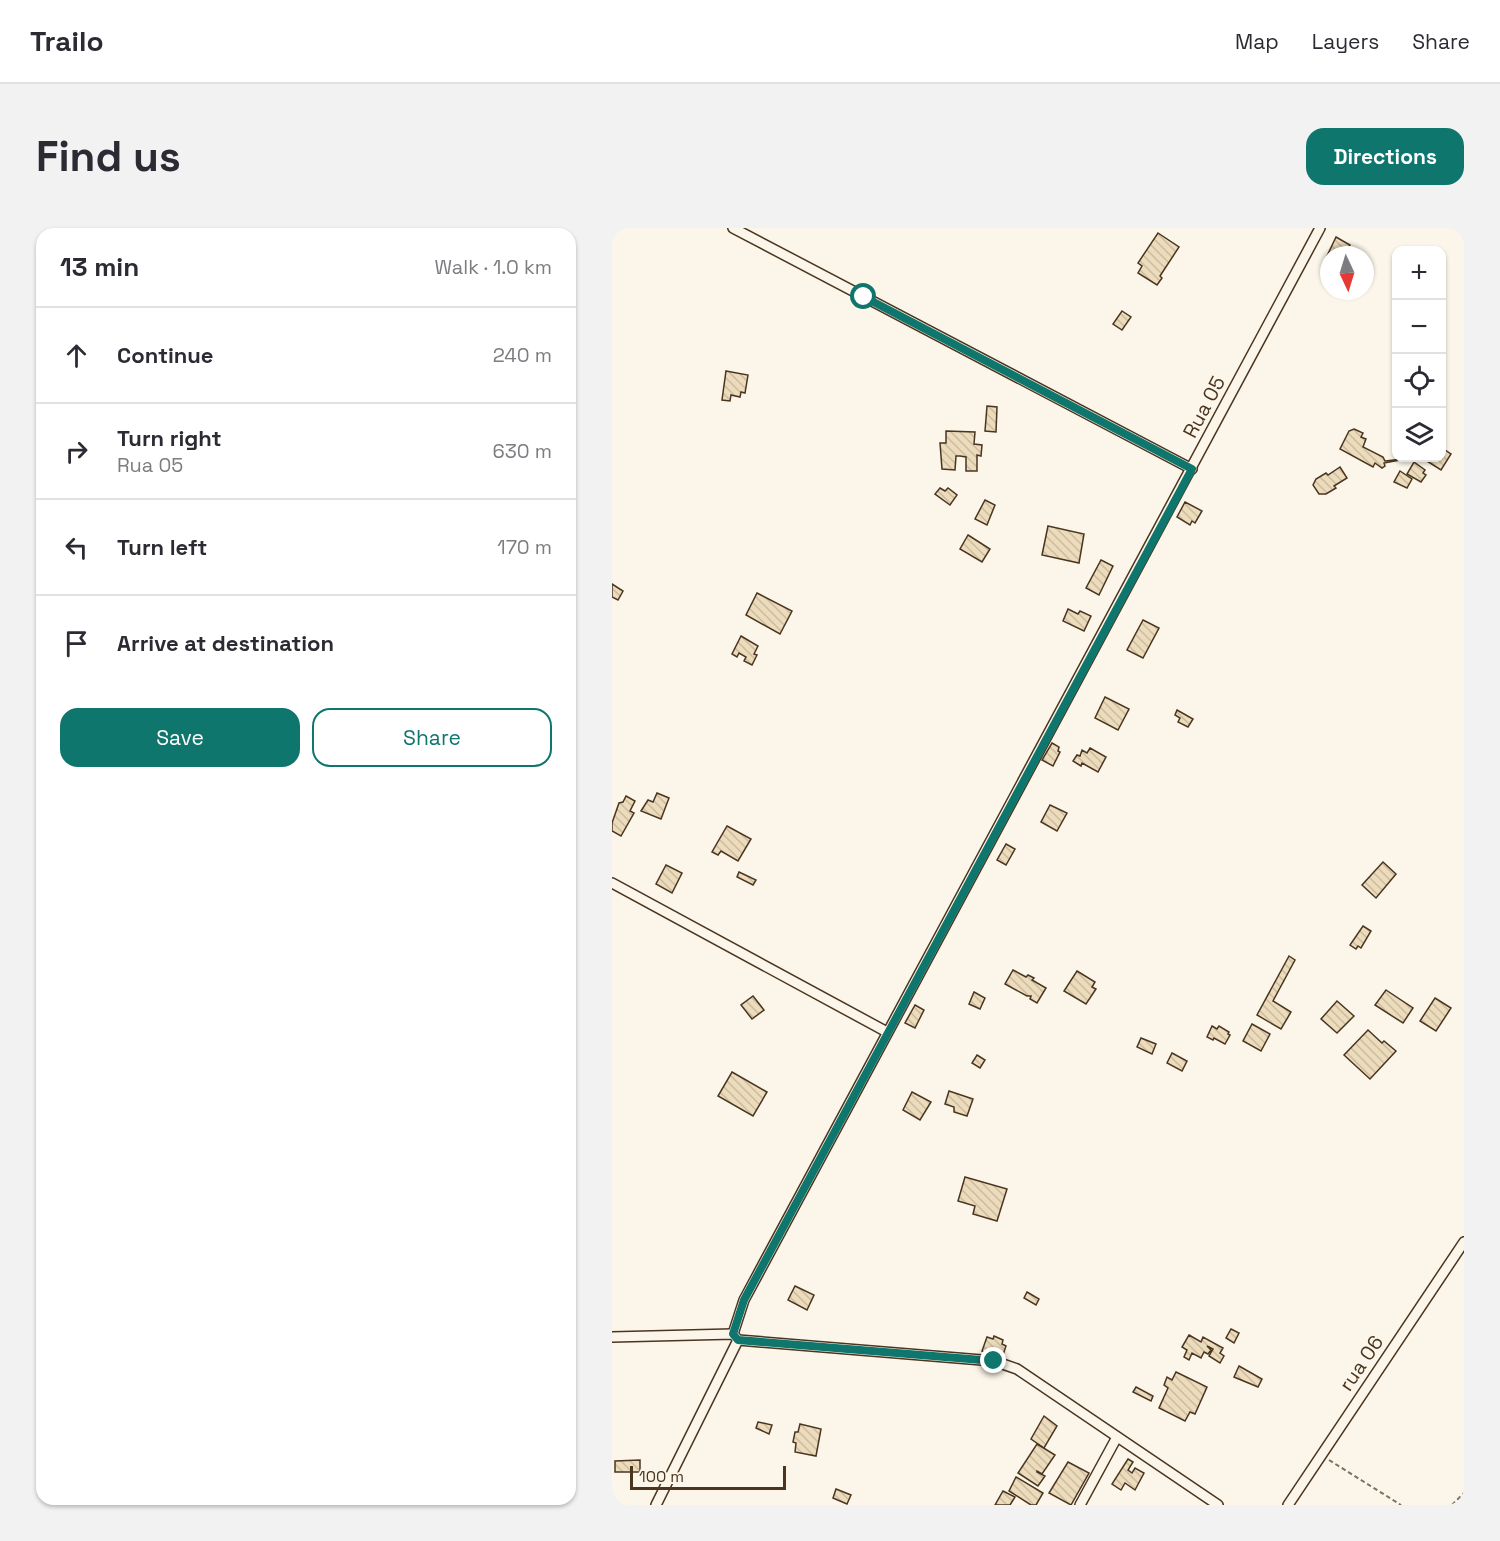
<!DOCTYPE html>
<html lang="en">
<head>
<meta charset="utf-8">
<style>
  :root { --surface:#fff; --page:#f2f2f3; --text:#2b2b33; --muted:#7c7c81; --line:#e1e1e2; --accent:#0f766e }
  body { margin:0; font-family:"Space Grotesk",sans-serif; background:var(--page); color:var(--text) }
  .controls { position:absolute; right:18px; top:18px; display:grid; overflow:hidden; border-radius:12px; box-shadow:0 2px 4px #0004 }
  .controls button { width:54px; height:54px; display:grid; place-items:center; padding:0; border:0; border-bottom:2px solid var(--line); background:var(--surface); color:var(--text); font:30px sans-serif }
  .compass { position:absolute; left:708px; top:18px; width:54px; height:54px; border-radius:50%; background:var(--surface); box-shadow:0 2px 4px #0004; rotate:176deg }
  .scale { position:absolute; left:18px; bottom:15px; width:156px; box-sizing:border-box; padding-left:6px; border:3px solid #4a3520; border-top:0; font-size:16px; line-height:21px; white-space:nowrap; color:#4a3520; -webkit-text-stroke:4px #fbf6e9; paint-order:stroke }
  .stop { position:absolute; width:18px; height:18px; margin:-14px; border:4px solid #0f766e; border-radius:50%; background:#fff }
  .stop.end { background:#0f766e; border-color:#fff; box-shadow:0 2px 6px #0008 }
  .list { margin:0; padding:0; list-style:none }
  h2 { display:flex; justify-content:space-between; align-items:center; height:78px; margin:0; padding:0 24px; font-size:26px }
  h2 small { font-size:20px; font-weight:400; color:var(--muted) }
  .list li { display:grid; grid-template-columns:39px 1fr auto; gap:18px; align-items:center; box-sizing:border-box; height:96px; padding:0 24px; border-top:2px solid var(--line) }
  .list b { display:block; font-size:22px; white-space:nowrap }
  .list p { margin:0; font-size:20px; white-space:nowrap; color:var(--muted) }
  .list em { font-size:20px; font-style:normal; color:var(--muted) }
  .actions { display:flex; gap:12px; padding:18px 24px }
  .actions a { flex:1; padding:14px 0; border:2px solid var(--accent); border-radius:18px; text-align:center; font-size:21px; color:var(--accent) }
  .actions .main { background:var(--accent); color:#fff }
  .icon { flex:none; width:33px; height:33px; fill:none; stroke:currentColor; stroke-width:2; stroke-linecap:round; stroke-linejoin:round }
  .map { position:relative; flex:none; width:852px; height:1277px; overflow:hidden; border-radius:18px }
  header { display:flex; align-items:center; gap:36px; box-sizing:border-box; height:84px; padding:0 30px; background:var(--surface); border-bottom:2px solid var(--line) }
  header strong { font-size:28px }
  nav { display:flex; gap:33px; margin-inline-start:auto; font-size:21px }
  .intro { display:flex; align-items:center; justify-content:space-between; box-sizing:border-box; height:144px; padding:0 36px }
  h1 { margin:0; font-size:42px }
  .button { padding:15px 27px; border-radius:18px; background:var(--accent); color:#fff; font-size:21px; font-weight:700 }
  main { display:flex; gap:36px; padding:0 36px }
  aside { flex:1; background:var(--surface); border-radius:18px; box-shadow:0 2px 4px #0004 }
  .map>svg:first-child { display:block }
  .building { fill:url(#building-back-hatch); stroke:#4a3520; stroke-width:1.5 }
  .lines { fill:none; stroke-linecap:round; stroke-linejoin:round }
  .minor-casing { stroke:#4a3520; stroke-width:12 }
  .path { stroke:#7f6f5c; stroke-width:2; stroke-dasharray:4.5 3; stroke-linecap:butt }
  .minor { stroke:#fbf6e9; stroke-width:9 }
  .route { stroke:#0f766e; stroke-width:8 }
  .labels { text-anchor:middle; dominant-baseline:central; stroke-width:4.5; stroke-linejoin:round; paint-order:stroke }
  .street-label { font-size:20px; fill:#4a3520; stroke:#fbf6e9 }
</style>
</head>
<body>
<header>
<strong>Trailo</strong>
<nav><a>Map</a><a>Layers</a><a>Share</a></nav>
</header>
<div class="intro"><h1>Find us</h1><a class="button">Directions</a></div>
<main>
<aside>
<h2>13 min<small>Walk · 1.0 km</small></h2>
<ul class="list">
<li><svg class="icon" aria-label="ahead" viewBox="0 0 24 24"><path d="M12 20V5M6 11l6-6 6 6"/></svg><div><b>Continue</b></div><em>240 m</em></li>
<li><svg class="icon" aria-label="right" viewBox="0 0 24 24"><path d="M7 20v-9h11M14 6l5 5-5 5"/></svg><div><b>Turn right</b><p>Rua 05</p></div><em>630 m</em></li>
<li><svg class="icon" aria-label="left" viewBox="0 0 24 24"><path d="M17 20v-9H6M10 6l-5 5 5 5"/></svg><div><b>Turn left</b></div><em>170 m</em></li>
<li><svg class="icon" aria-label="arrive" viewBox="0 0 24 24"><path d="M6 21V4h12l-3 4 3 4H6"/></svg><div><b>Arrive at destination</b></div></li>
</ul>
<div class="actions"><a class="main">Save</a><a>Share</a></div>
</aside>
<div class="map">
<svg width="852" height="1277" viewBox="0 0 852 1277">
  <defs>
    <pattern id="building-back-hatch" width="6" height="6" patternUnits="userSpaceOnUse" patternTransform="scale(1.5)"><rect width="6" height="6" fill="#ecdcbc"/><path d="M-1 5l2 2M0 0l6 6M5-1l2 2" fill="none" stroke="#ccbda1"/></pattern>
  </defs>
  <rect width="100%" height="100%" fill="#fbf6e9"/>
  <g class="building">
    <path d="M546 5 567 19 548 48 550 50 545 57 526 45 530 38 526 35Z"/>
    <path d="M724 9 738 17 733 27H717V29L715 28Z"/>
    <path d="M510 83 519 89 510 102 501 96Z"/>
    <path d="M114 143 136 147 133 165 129 164 128 169 119 167 118 173 110 172Z"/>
    <path d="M375 178 385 179 384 204 373 203Z"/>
    <path d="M742 201 751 205 749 209 754 211 751 219 771 229 773 233 799 230 772 235 773 238 770 240 763 235 761 239 728 221 737 203Z"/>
    <path d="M334 203 363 204 362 216 370 217 369 228 365 227V243H354V229L348 228H344L343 242 330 241 328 215H334Z"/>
    <path d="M830 220 839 226 829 242 810 230H830Z"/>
    <path d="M802 234 813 242 811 245 814 247 809 254 795 246Z"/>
    <path d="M728 239 735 250 722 258 724 260 714 266H707L701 257 704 251 714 245 716 247Z"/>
    <path d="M788 243 800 251 795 260 782 254Z"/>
    <path d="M328 260 333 263 336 260 345 267 338 277 323 266Z"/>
    <path d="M373 272 383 277 375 297 363 291Z"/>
    <path d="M573 274 590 283 583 295 580 293 578 297 565 289Z"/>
    <path d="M436 298 472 306 467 335 430 327Z"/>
    <path d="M356 307 378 321 370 334 348 321Z"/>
    <path d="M489 332 501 338 487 367 474 360Z"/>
    <path d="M0 356 11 363 6 372 0 369Z"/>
    <path d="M145 365 180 383 168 406 134 387Z"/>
    <path d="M456 381 466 386 468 383 479 388 472 403 451 393Z"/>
    <path d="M531 392 547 400 531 430 515 422Z"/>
    <path d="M129 408 146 418 142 426 145 427 140 437 132 433 134 429 127 425 125 429 120 426Z"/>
    <path d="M493 469 517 481 506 502 483 490Z"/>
    <path d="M565 482 581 491 576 499 566 494 568 490 563 487Z"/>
    <path d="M440 515 447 519 446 523 448 524 441 538 430 532Z"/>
    <path d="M478 520 494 529 486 544 470 535 469 538 461 533 465 527 468 528 470 522 475 525Z"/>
    <path d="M45 565 57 570 49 591 29 583 36 572 41 574Z"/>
    <path d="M14 568 23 573 18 583 22 585 9 608 0 603V595L7 575 11 574Z"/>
    <path d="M438 577 455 585 445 603 429 594Z"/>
    <path d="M115 598 139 611 126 633 109 623 106 627 100 624Z"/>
    <path d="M394 616 403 621 394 637 385 632Z"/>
    <path d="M771 634 784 646 764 670 750 657Z"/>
    <path d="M54 637 70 645 60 665 44 656Z"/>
    <path d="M127 644 144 652 141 657 125 649Z"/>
    <path d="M751 698 759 703 749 720 746 718 744 721 738 717Z"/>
    <path d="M677 728 683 732 661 773 679 784 669 801 645 787Z"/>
    <path d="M401 742 414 749 416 747 422 750 420 752 434 760 425 775 418 771 419 768H415L393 756Z"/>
    <path d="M465 743 483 754 480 759 484 761 474 776 452 763Z"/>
    <path d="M774 762 801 780 791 795 763 777Z"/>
    <path d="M362 764 373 770 368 781 357 776Z"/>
    <path d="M141 768 152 782 140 791 129 777Z"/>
    <path d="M823 770 839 780 824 803 808 793Z"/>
    <path d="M725 773 742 788 725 805 709 791Z"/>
    <path d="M303 777 312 782 303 800 293 795Z"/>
    <path d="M640 796 658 806 649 823 631 813Z"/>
    <path d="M600 798 605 801 607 798 617 804 616 806 618 807 613 816 602 810 601 812 595 809Z"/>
    <path d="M756 802 770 815 772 813 784 823 758 851 732 827Z"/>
    <path d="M529 810 544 816 540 826 525 819Z"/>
    <path d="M560 825 575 833 570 843 555 835Z"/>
    <path d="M365 827 373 832 368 840 360 835Z"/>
    <path d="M120 844 155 864 141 888 106 868Z"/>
    <path d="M337 863 361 871 355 888 342 884V879L333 876Z"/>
    <path d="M300 864 319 874 308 892 291 882Z"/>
    <path d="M353 949 395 961 385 993 361 986 363 978 346 973Z"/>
    <path d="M183 1058 202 1067 195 1082 176 1072Z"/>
    <path d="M415 1064 427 1071 424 1077 412 1070Z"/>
    <path d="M619 1101 627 1105 622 1115 614 1110Z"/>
    <path d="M577 1107 589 1114 591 1109 611 1120 608 1125 612 1128 608 1135 597 1128 601 1121 595 1118 599 1122 596 1126 592 1124 589 1130 580 1125 577 1132 572 1129 575 1122 570 1119Z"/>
    <path d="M382 1108 391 1112 390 1116 394 1118 391 1127 389 1128 385 1127 384 1129 370 1123 375 1109 381 1111Z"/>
    <path d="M627 1138 650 1151 646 1159 622 1149Z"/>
    <path d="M564 1144 595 1159 583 1186 578 1184 573 1193 547 1180 556 1160 552 1157 555 1149 560 1152Z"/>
    <path d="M524 1159 541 1168 539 1173 521 1164Z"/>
    <path d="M432 1188 445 1198 432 1220 419 1211Z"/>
    <path d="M146 1194 160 1197 157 1206 144 1200Z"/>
    <path d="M188 1196 209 1201 204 1228 183 1224 184 1215 181 1214 183 1204H186Z"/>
    <path d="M425 1216 443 1227 430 1246 425 1243V1244L433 1248 426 1258 406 1245Z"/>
    <path d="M516 1231 521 1234 516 1242 520 1245 523 1240 532 1245 523 1262 513 1255 509 1262 500 1256Z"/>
    <path d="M28 1232V1244H3V1233Z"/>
    <path d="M456 1234 477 1245 459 1277 437 1265Z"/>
    <path d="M404 1249 431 1265 424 1277H419L397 1263Z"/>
    <path d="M224 1261 239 1267 235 1276 221 1270Z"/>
    <path d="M391 1263 403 1269 398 1277H383Z"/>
  </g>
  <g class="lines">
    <defs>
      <g id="minor">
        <path d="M121 0 580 241"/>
        <path d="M0 655 275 804"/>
        <path d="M121 1106 132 1072 708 0"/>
        <path d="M0 1109 121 1106 126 1112 382 1133 405 1141 606 1277"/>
        <path d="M44 1277 126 1112"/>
        <path d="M468 1277 505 1209"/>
        <path d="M676 1277 852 1014"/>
      </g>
    </defs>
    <use href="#minor" class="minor-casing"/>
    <g class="path">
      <path d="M717 1232 789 1277"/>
      <path d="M840 1277 852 1265"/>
    </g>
    <use href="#minor" class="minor"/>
  </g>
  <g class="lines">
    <path class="route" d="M252 69 580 241 132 1072 121 1106 126 1112 382 1133"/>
  </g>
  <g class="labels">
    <g class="street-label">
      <text transform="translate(592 179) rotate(-62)">Rua 05</text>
      <text transform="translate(749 1135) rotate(-56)">rua 06</text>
    </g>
  </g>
</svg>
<div class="controls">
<button>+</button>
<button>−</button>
<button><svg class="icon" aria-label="locate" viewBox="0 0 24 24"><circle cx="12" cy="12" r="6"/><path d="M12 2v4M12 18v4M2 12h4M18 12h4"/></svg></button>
<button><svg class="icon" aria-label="layers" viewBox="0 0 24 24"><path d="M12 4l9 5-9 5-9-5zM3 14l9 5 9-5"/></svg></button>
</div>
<svg class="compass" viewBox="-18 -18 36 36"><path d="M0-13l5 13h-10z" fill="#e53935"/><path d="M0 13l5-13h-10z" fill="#7c7c81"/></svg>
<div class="scale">100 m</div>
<div class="stop" style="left:252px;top:69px"></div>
<div class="stop end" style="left:382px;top:1133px"></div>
</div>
</main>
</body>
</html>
